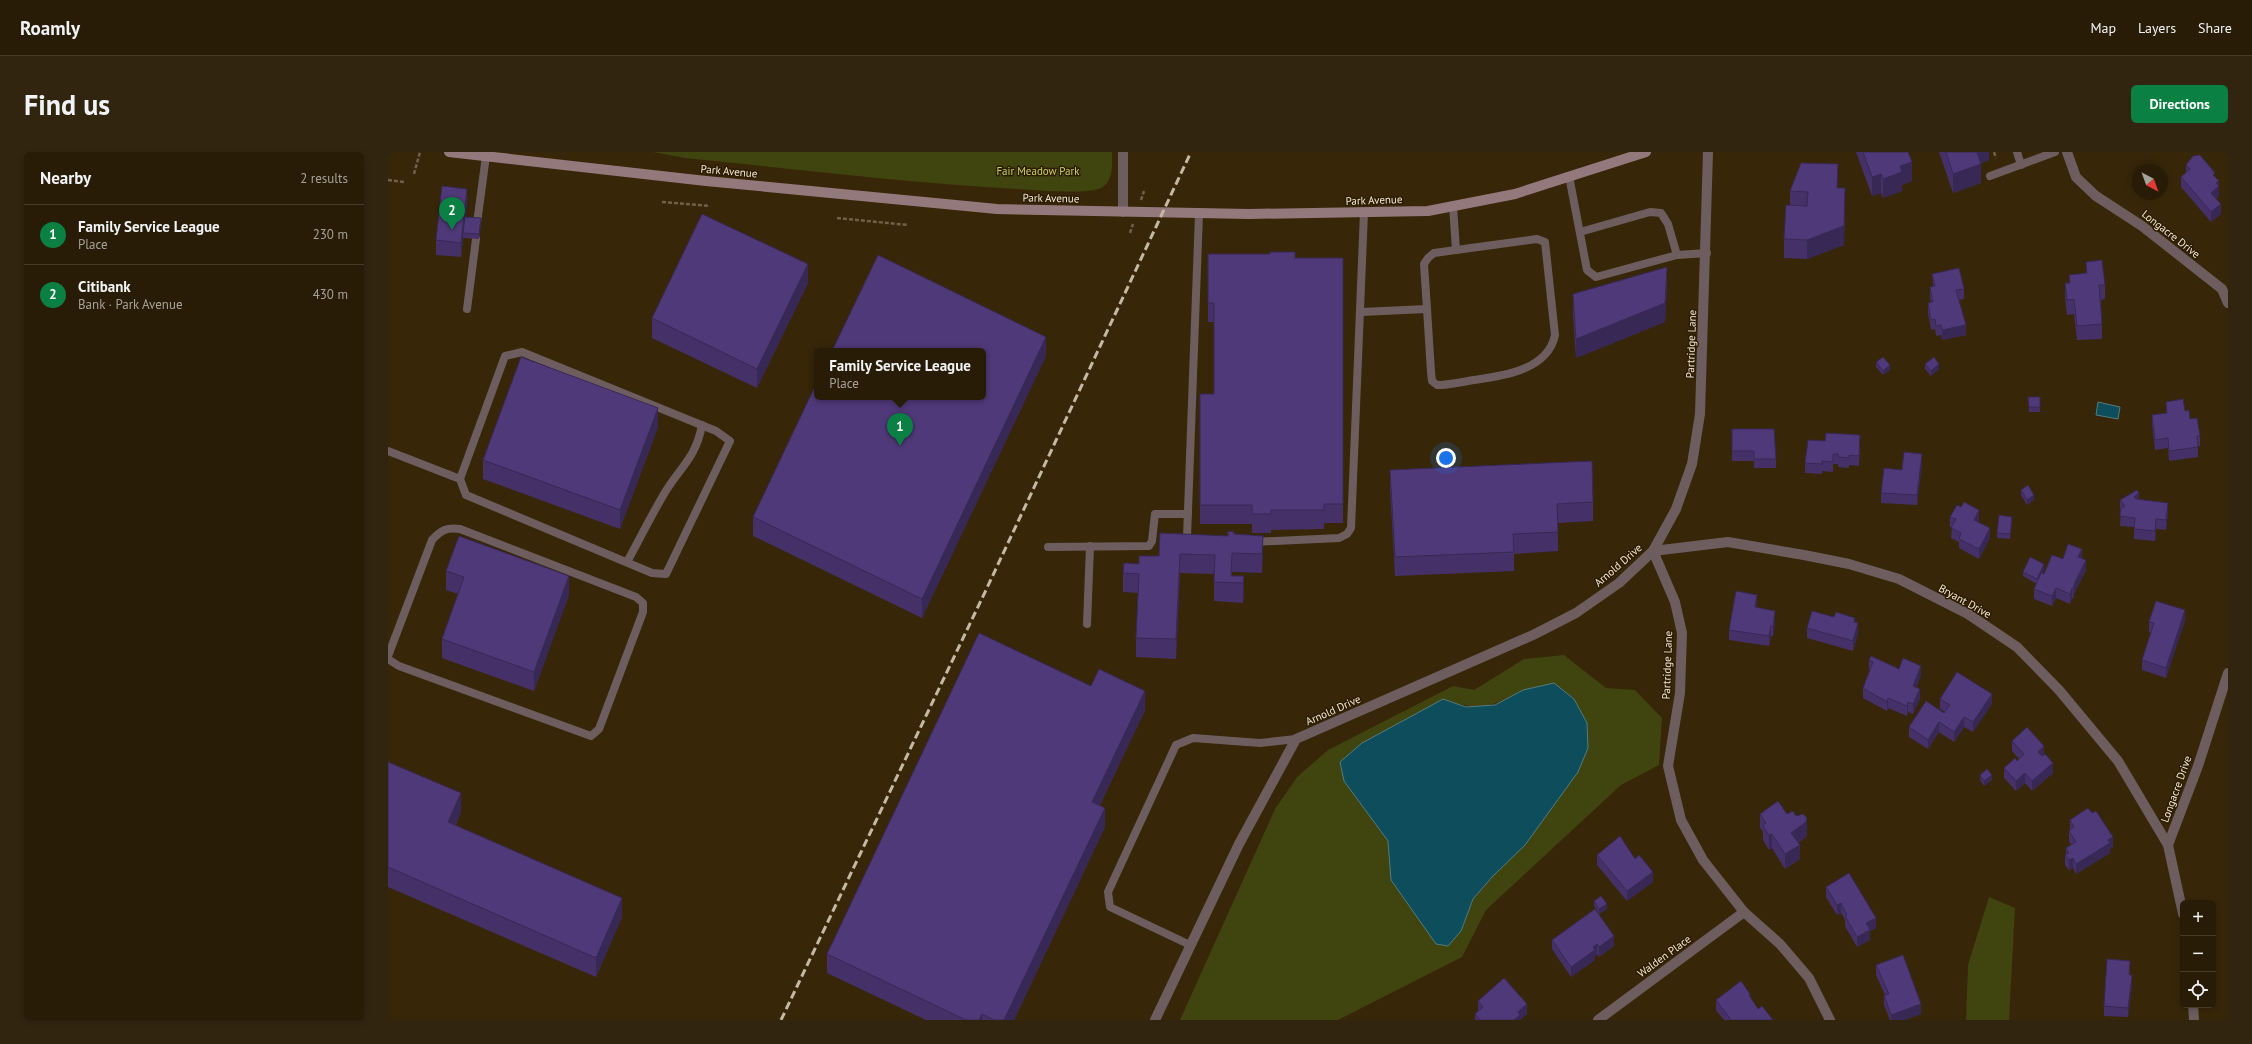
<!DOCTYPE html>
<html lang="en">
<head>
<meta charset="utf-8">
<style>
  :root { --surface:#291c06; --page:#312510; --text:#f1f3f6; --muted:#a5a19b; --line:#453a28; --accent:#0b8043 }
  body { margin:0; font-family:"PT Sans",sans-serif; background:var(--page); color:var(--text) }
  .controls { position:absolute; right:12px; bottom:12px; display:grid; overflow:hidden; border-radius:6px; box-shadow:0 2px 6px #0003 }
  .controls button { width:36px; height:36px; display:grid; place-items:center; padding:0; border:0; border-bottom:1px solid var(--line); background:var(--surface); color:var(--text); font:20px sans-serif }
  .compass { position:absolute; left:1744px; top:12px; width:36px; height:36px; border-radius:50%; background:var(--surface); box-shadow:0 2px 6px #0003; rotate:139deg }
  .you { position:absolute; left:1058px; top:306px; width:14px; height:14px; margin:-10px; border:3px solid #fff; border-radius:50%; background:#1a73e8; box-shadow:0 0 0 6px #1a73e833 }
  .badge { display:grid; place-items:center; width:26px; height:26px; border-radius:50%; background:var(--accent); color:#fff; font-size:13px; font-weight:700 }
  .pin { position:absolute; translate:-50% -33px; filter:drop-shadow(0 1px 2px #0008) }
  .pin::after { content:''; position:absolute; top:21px; width:14px; height:12px; background:inherit; clip-path:polygon(0 0,100% 0,50% 100%) }
  .popup { position:absolute; left:426px; top:196px; width:172px; height:52px; box-sizing:border-box; display:grid; place-content:center; border-radius:6px; background:var(--surface); filter:drop-shadow(0 1px 3px #0005); font-size:13px; white-space:nowrap; color:var(--muted) }
  .popup b { font-size:15px; color:var(--text) }
  .popup::after { content:''; position:absolute; left:50%; top:100%; margin-left:-8px; border:8px solid transparent; border-top-color:var(--surface) }
  .list { margin:0; padding:0; list-style:none }
  h2 { display:flex; justify-content:space-between; align-items:center; height:52px; margin:0; padding:0 16px; font-size:17px }
  h2 small { font-size:13px; font-weight:400; color:var(--muted) }
  .list li { display:grid; grid-template-columns:26px 1fr auto; gap:12px; align-items:center; box-sizing:border-box; height:60px; padding:0 16px; border-top:1px solid var(--line) }
  .list b { display:block; font-size:15px; white-space:nowrap }
  .list p { margin:0; font-size:13px; white-space:nowrap; color:var(--muted) }
  .list em { font-size:13px; font-style:normal; color:var(--muted) }
  .icon { flex:none; width:22px; height:22px; fill:none; stroke:currentColor; stroke-width:2; stroke-linecap:round; stroke-linejoin:round }
  .map { position:relative; flex:none; width:1840px; height:868px; overflow:hidden; border-radius:6px }
  header { display:flex; align-items:center; gap:24px; box-sizing:border-box; height:56px; padding:0 20px; background:var(--surface); border-bottom:1px solid var(--line) }
  header strong { font-size:19px }
  nav { display:flex; gap:22px; margin-inline-start:auto; font-size:14px }
  .intro { display:flex; align-items:center; justify-content:space-between; box-sizing:border-box; height:96px; padding:0 24px }
  h1 { margin:0; font-size:28px }
  .button { padding:10px 18px; border-radius:6px; background:var(--accent); color:#fff; font-size:14px; font-weight:700 }
  main { display:flex; gap:24px; padding:0 24px }
  aside { flex:1; background:var(--surface); border-radius:6px; box-shadow:0 2px 6px #0003 }
  .map>svg:first-child { display:block }
  .green { fill:#40440f; fill-rule:evenodd }
  .water { fill:#0e4d5b; stroke:#537c80 }
  .lines { fill:none; stroke-linecap:round; stroke-linejoin:round }
  .path { stroke:#706147; stroke-width:2.5; stroke-dasharray:4 2; stroke-linecap:butt }
  .lane { stroke:#6e5d5f; stroke-width:8 }
  .street { stroke:#6e5d5f; stroke-width:10 }
  .secondary { stroke:#94797c; stroke-width:10 }
  .rail { stroke:#c5b9a5; stroke-width:3; stroke-dasharray:8 4; stroke-linecap:butt }
  .wall { fill:#453168 }
  .shaded-wall { fill:#382855 }
  .building { fill:#503979; stroke:#382855 }
  .labels { text-anchor:middle; dominant-baseline:central; stroke-width:3; stroke-linejoin:round; paint-order:stroke }
  .street-label { font-size:11px; fill:#f4e9d8; stroke:#2c1c00 }
  .park-label { font-size:11px; fill:#c9d262; stroke:#2c1c00 }
</style>
</head>
<body>
<header>
<strong>Roamly</strong>
<nav><a>Map</a><a>Layers</a><a>Share</a></nav>
</header>
<div class="intro"><h1>Find us</h1><a class="button">Directions</a></div>
<main>
<aside>
<h2>Nearby<small>2 results</small></h2>
<ul class="list">
<li><span class="badge">1</span><div><b>Family Service League</b><p>Place</p></div><em>230 m</em></li>
<li><span class="badge">2</span><div><b>Citibank</b><p>Bank · Park Avenue</p></div><em>430 m</em></li>
</ul>
</aside>
<div class="map">
<svg width="1840" height="868" viewBox="0 0 1840 868">
  <rect width="100%" height="100%" fill="#372608"/>
  <g class="green">
    <path d="M265 0H724C724 11 726 30 713 36 697 43 648 38 629 37 518 31 407 17 297 6Z"/>
    <path d="M1176 503 1218 536 1247 538 1274 566 1271 613 1233 633 1098 758 1074 805 950 868H792L887 657 909 625 940 598 1065 534 1086 538 1136 507ZM1135 538 1105 724 1085 747 1073 779 1020 751 1003 728 1000 689 1055 547C1092 560 1101 556 1135 538Z"/>
    <path d="M1601 745 1627 756 1621 868H1578L1580 813Z"/>
  </g>
  <g class="water">
    <path d="M1710 250 1732 255 1730 267 1708 263Z"/>
    <path d="M1166 531 1186 547 1199 571 1200 596 1190 620 1137 693 1105 724 1085 747 1073 779 1060 794 1048 792 1003 728 1000 689 956 629 952 610 974 591 1055 547 1078 555 1107 553 1135 538Z"/>
  </g>
  <g class="lines">
    <g class="path">
      <path d="M1606 0 1608 6"/>
      <path d="M26 22 32 0"/>
      <path d="M0 28 16 30"/>
      <path d="M753 48 756 39"/>
      <path d="M274 50 322 54"/>
      <path d="M449 66 520 73"/>
      <path d="M742 81 745 72"/>
    </g>
    <g class="lane">
      <path d="M1629 0 1633 13"/>
      <path d="M1181 24 1199 118 1208 125 1289 103 1319 101"/>
      <path d="M1602 24 1667 0"/>
      <path d="M1065 54 1068 98"/>
      <path d="M89 71 98 4"/>
      <path d="M1192 80 1262 60 1273 61 1280 72 1289 103"/>
      <path d="M79 157 88 87"/>
      <path d="M973 160 1039 157 1043 220 1044 229 1049 233C1061 233 1074 230 1086 228 1115 224 1160 218 1167 183L1157 90 1149 87 1046 101 1040 106 1036 112 1039 157"/>
      <path d="M0 299 72 327 78 343 264 421 278 422 342 289 328 279 134 200 117 204 72 327"/>
      <path d="M804 390 799 385 811 62"/>
      <path d="M865 390 951 386 959 382 963 376 976 61"/>
      <path d="M660 395 761 394 764 389 767 362H800"/>
      <path d="M239 410C251 388 263 364 276 342 292 315 308 306 314 273"/>
      <path d="M699 472 702 394"/>
      <path d="M0 504 44 388C53 378 59 375 72 377L248 445 255 451V460L211 577 203 584 11 514 0 507"/>
      <path d="M802 793 722 755 720 740 788 593 805 586 872 591 908 587"/>
    </g>
    <g class="street">
      <path d="M735 0V60"/>
      <path d="M1320 0 1312 262 1304 312 1288 357 1265 399 1287 450 1294 481 1292 541 1280 614 1293 668 1315 708 1356 760 1392 792 1421 826 1442 868"/>
      <path d="M1679 0 1688 25 1708 44 1754 74 1834 137 1840 151"/>
      <path d="M1795 762 1780 693 1810 614 1840 521"/>
      <path d="M1805 853 1806 868"/>
      <path d="M767 868 851 692 908 587 1145 483 1188 461 1231 431 1265 399 1340 390 1416 403 1461 412 1511 427 1580 462 1629 495 1671 538 1730 609 1780 693"/>
      <path d="M1210 868 1356 760"/>
    </g>
    <path class="secondary" d="M61 0 318 29 609 57 861 62 1040 59 1127 42 1258 0"/>
    <path class="rail" d="M393 868 598 438 803 0"/>
  </g>
  <g class="wall">
    <path d="M1468 0H1520L1524 29 1514 33V39L1495 46 1493 41 1484 44Z"/>
    <path d="M1551 0H1601V8L1593 11V31L1565 41Z"/>
    <path d="M1798 13 1827 26 1831 29V44L1828 47 1833 62 1823 70 1793 35V25L1798 20Z"/>
    <path d="M1450 36 1457 55 1456 93 1419 107 1396 106V87L1402 54V39Z"/>
    <path d="M79 51 78 65 93 71 91 87 75 86 73 105 48 103V88Z"/>
    <path d="M820 102 907 106H955V371H936V377L883 378V381H864V372H812V242H826V170H820Z"/>
    <path d="M1698 110 1717 133V147L1713 148 1714 172V187L1689 188 1686 162 1679 163 1677 146V131H1681V123L1698 121Z"/>
    <path d="M1544 122 1576 137V147L1571 148 1578 183 1554 188 1553 183 1548 184 1547 177 1543 178 1540 161V151L1543 150 1542 145V135L1545 134Z"/>
    <path d="M420 131 369 236 264 186V166Z"/>
    <path d="M1279 134 1277 170 1188 206 1185 162V142Z"/>
    <path d="M658 204 534 466 365 384V365Z"/>
    <path d="M1488 210 1502 218 1495 223 1488 215Z"/>
    <path d="M1537 212 1551 217 1543 224 1537 217Z"/>
    <path d="M1640 245H1652V260H1641Z"/>
    <path d="M1778 250 1797 259 1812 284V294H1810V305L1781 309 1780 296 1767 298 1764 272V263L1778 261Z"/>
    <path d="M270 275 232 377 95 327V308Z"/>
    <path d="M1344 277 1388 307V316H1366V309H1344Z"/>
    <path d="M1472 293 1471 314 1461 313V316L1450 315V312H1445V320L1434 319V322L1417 321V311Z"/>
    <path d="M1534 311 1529 353 1493 351V341L1514 318Z"/>
    <path d="M1002 318 1205 350V369L1170 371V399L1126 402V419L1007 424 1002 337Z"/>
    <path d="M1633 338 1646 348 1639 353 1633 343Z"/>
    <path d="M1732 348H1751L1780 360 1778 378 1768 377 1767 389 1746 387V375L1732 374 1733 359 1732 358Z"/>
    <path d="M1562 365 1591 368 1590 370 1602 386 1591 407 1571 396V390L1563 386 1564 375H1562Z"/>
    <path d="M1624 370 1622 387 1609 386V381Z"/>
    <path d="M840 384H875L874 421 844 420V424H856L855 451 826 449V422L792 421 788 507 748 505V486L750 441 735 440V421L751 412 771 404Z"/>
    <path d="M1694 406 1698 418 1687 440 1685 447 1684 446 1682 452 1668 446 1664 454 1646 447V437L1649 432 1635 424V420L1656 417 1654 422H1656L1675 407Z"/>
    <path d="M58 419 181 443 146 539 54 506V487L70 442 58 438Z"/>
    <path d="M1369 453V455L1387 469 1385 484H1383L1381 494 1341 488V478Z"/>
    <path d="M1446 465 1467 470 1470 481 1465 499 1419 486V476Z"/>
    <path d="M1797 468 1778 526 1754 518V508L1763 480H1761V470Z"/>
    <path d="M1481 508 1533 523 1528 536 1532 547 1525 562 1520 560 1519 564 1500 556 1499 559 1475 546V536L1482 518H1481Z"/>
    <path d="M703 534 757 558 712 653 717 675 626 868H538L439 821V802Z"/>
    <path d="M1552 547 1604 552 1585 580 1576 575 1566 590 1551 580 1540 597 1521 585V575L1556 561 1557 560 1552 557Z"/>
    <path d="M1624 589 1656 602 1665 621 1644 639 1637 631 1628 639 1616 626V616L1629 609 1631 607 1624 599Z"/>
    <path d="M0 610 73 660 68 673 234 765 208 825 0 735Z"/>
    <path d="M1592 623 1604 628 1596 634 1592 628Z"/>
    <path d="M1372 662H1399L1419 681 1418 685 1410 691 1412 707 1397 717 1384 696 1381 698 1375 688V680L1372 676Z"/>
    <path d="M1682 668 1725 695 1722 697V701L1688 722 1685 716 1681 718 1677 713V703L1678 702V696L1683 693 1681 689V679L1682 678Z"/>
    <path d="M1209 703 1265 730 1239 749 1209 713Z"/>
    <path d="M1438 735 1488 776 1482 779V788L1469 795 1457 774V768L1453 761 1449 763 1438 745Z"/>
    <path d="M1206 749 1219 757 1211 762 1206 754Z"/>
    <path d="M1164 788 1226 794 1211 805 1209 802 1207 804V808L1183 825 1164 797Z"/>
    <path d="M1488 813 1533 862 1516 868H1502L1496 853V843H1497L1488 823Z"/>
    <path d="M1742 819V823L1744 833 1740 865 1716 864V854Z"/>
    <path d="M1362 846 1370 857 1385 868H1336L1328 858V848Z"/>
    <path d="M1090 849 1139 862 1132 868H1087V862L1090 859Z"/>
  </g>
  <g class="shaded-wall">
    <path d="M1588 0H1601V8L1588 13Z"/>
    <path d="M1524 10V29L1514 33V39L1495 46V27L1512 14Z"/>
    <path d="M1593 12V31L1565 41V22Z"/>
    <path d="M1493 22V41L1484 44V25Z"/>
    <path d="M1831 29V44L1823 51V41L1828 31Z"/>
    <path d="M1457 36 1456 93 1419 107V88Z"/>
    <path d="M79 37V51L76 81H75V86L73 105V91Z"/>
    <path d="M1833 52V62L1823 70V60Z"/>
    <path d="M420 112V131L369 236V217Z"/>
    <path d="M1279 115V134L1277 170 1188 206V187Z"/>
    <path d="M1578 173V183L1554 188V178Z"/>
    <path d="M658 185V204L534 466V447Z"/>
    <path d="M1551 212V217L1543 224V219Z"/>
    <path d="M1502 213V218L1495 223V219Z"/>
    <path d="M270 256V275L232 377V358Z"/>
    <path d="M1472 283V293L1471 314V304Z"/>
    <path d="M1534 302V311L1529 353V343Z"/>
    <path d="M1751 341V351L1746 345Z"/>
    <path d="M1646 343V348L1639 353V348Z"/>
    <path d="M1780 351V360L1778 378V368Z"/>
    <path d="M1591 358V368L1586 377V368Z"/>
    <path d="M1624 365V370L1622 387V382Z"/>
    <path d="M1768 367V377L1767 389V379Z"/>
    <path d="M1602 376V386L1591 407V397Z"/>
    <path d="M875 384V403L874 421V402Z"/>
    <path d="M1694 397V407L1690 405Z"/>
    <path d="M792 402V421L788 507V487Z"/>
    <path d="M1698 408V418L1687 440 1685 447V437L1687 430Z"/>
    <path d="M1656 412V417L1649 432V427Z"/>
    <path d="M181 424V443L146 539V520Z"/>
    <path d="M856 424V443L855 451V431Z"/>
    <path d="M1668 436V446L1664 454V444Z"/>
    <path d="M1684 436V446L1682 452V442Z"/>
    <path d="M1369 443V453L1367 464V455Z"/>
    <path d="M1797 458V468L1778 526V516Z"/>
    <path d="M1387 459V469L1385 484V475Z"/>
    <path d="M1470 471V481L1465 499V489Z"/>
    <path d="M1383 474V484L1381 494V484Z"/>
    <path d="M1533 514V523L1525 544V534Z"/>
    <path d="M1532 537V547L1525 562V552Z"/>
    <path d="M757 539V558L704 669V650Z"/>
    <path d="M1604 542V552L1585 580V570Z"/>
    <path d="M1500 546V556L1499 559V550Z"/>
    <path d="M1520 550V560L1519 564V554Z"/>
    <path d="M1576 565V575L1566 590V580Z"/>
    <path d="M1551 570V580L1540 597V588Z"/>
    <path d="M1656 594V603L1650 610V600Z"/>
    <path d="M1665 611V621L1644 639V629Z"/>
    <path d="M1637 621V631L1628 639V629Z"/>
    <path d="M1604 623V628L1596 634V629Z"/>
    <path d="M73 641V660L60 689V670Z"/>
    <path d="M717 656V675L626 868H616Z"/>
    <path d="M1419 666V681L1418 685 1403 695V681Z"/>
    <path d="M1384 682V696L1381 698V683Z"/>
    <path d="M1725 685V695L1722 697V701L1688 722V712Z"/>
    <path d="M1412 693V707L1397 717V702Z"/>
    <path d="M1685 706V716L1681 718V708Z"/>
    <path d="M1265 720V730L1239 749V739Z"/>
    <path d="M234 746V765L208 825V806Z"/>
    <path d="M1453 751V761L1449 763V753Z"/>
    <path d="M1219 752V757L1211 762V757Z"/>
    <path d="M1488 766V776L1482 779V788L1469 795V785L1478 771Z"/>
    <path d="M1226 784V794L1211 805V795Z"/>
    <path d="M1209 792V802L1207 804V808L1183 825V815L1205 795Z"/>
    <path d="M1744 823V833L1740 865V856Z"/>
    <path d="M1139 852V862L1132 868H1126L1130 860Z"/>
    <path d="M1533 852V862L1516 868H1503V863Z"/>
    <path d="M594 862V868H591Z"/>
  </g>
  <g class="building">
    <path d="M1475 0H1520L1524 10 1512 14 1514 20 1495 27 1493 22 1484 25Z"/>
    <path d="M1558 0H1589L1593 12 1565 22Z"/>
    <path d="M1812 3 1827 21 1825 23 1831 29 1828 31 1831 34 1823 41 1833 52 1823 60 1793 25 1802 17 1798 13 1805 4Z"/>
    <path d="M1413 11 1450 12 1449 36H1457L1456 74 1419 88 1396 87 1398 53 1419 54 1420 40 1402 39Z"/>
    <path d="M54 34 79 37 73 91 48 88Z"/>
    <path d="M314 62 420 112 369 217 264 166Z"/>
    <path d="M77 65 93 66 91 82 75 81Z"/>
    <path d="M882 100H907V106H955V352H936V358H883V362H864V353H812V242H826V151H820V102H882Z"/>
    <path d="M490 103 658 185 534 447 365 365 429 230V245H595V199H444Z"/>
    <path d="M1714 108 1717 133H1711L1714 172 1689 174 1686 147 1679 148 1677 131H1682L1681 123 1699 121 1698 110Z"/>
    <path d="M1279 115 1277 151 1188 187 1185 142Z"/>
    <path d="M1571 116 1576 137 1568 138 1578 173 1554 178 1553 173 1548 174 1547 167 1543 168 1540 151 1545 150 1542 135 1547 134 1544 122Z"/>
    <path d="M133 205 270 256 232 358 95 308Z"/>
    <path d="M1495 205 1502 213 1495 219 1488 210Z"/>
    <path d="M1546 205 1551 212 1543 219 1537 212Z"/>
    <path d="M1640 245H1652V255H1641Z"/>
    <path d="M1795 247 1797 259 1801 258 1802 267 1809 266 1812 284H1809L1810 295 1781 299 1780 286 1767 288 1764 263 1779 261 1778 250Z"/>
    <path d="M1344 277H1386L1388 307H1366V299H1344Z"/>
    <path d="M1438 281 1472 283 1471 304 1461 303V306L1450 305V302H1445V310L1434 309V312L1417 311 1420 288 1437 289Z"/>
    <path d="M1516 300 1534 302 1529 343 1493 341 1496 316 1514 318Z"/>
    <path d="M1204 309 1205 350 1169 352 1170 380 1125 382 1126 400 1007 405 1002 318Z"/>
    <path d="M1640 333 1646 343 1639 348 1633 338Z"/>
    <path d="M1749 338 1751 341 1746 345 1748 347 1780 351 1778 368 1768 367 1767 379 1746 377 1747 366 1732 364 1733 356 1737 354 1732 348Z"/>
    <path d="M1576 350 1591 358 1586 368 1602 376 1591 397 1571 387 1573 381 1563 376 1568 367 1562 365 1569 353 1573 355Z"/>
    <path d="M1611 363 1624 365 1622 382 1609 381Z"/>
    <path d="M840 379 846 380V382L875 384 874 402 844 401 843 424H856L855 431 826 430 827 403 792 402 788 487 748 486 751 422 735 421 736 411 751 412V404H771L772 381 840 384Z"/>
    <path d="M71 384 181 424 146 520 54 487 76 425 58 419Z"/>
    <path d="M1680 392 1694 397 1690 405 1698 408 1687 430 1685 437 1684 436 1682 442 1668 436 1664 444 1646 437 1653 421 1656 422 1664 403 1675 407Z"/>
    <path d="M1642 405 1656 412 1649 427 1635 420Z"/>
    <path d="M1348 439 1369 443 1367 455 1387 459 1385 475 1383 474 1381 484 1341 478Z"/>
    <path d="M1768 449 1797 458 1778 516 1754 508 1766 471 1761 470Z"/>
    <path d="M1424 459 1446 465 1448 460 1467 466 1466 470 1470 471 1465 489 1419 476Z"/>
    <path d="M591 481 703 534 711 517 757 539 704 650 717 656 616 868H606L594 862 591 868H578L439 802Z"/>
    <path d="M1483 504 1511 517 1515 506 1533 514 1525 534 1532 537 1525 552 1520 550 1519 554 1500 546 1499 550 1475 536 1485 510 1481 508Z"/>
    <path d="M1569 520 1604 542 1585 570 1576 565 1566 580 1551 570 1540 588 1521 575 1538 549 1556 561 1562 553 1552 547Z"/>
    <path d="M1639 575 1656 594 1650 600 1654 604 1657 602 1665 611 1644 629 1637 621 1628 629 1616 616 1627 606 1629 609 1636 602 1624 589Z"/>
    <path d="M0 610 73 641 60 670 234 746 208 806 0 715Z"/>
    <path d="M1599 617 1604 623 1596 629 1592 623Z"/>
    <path d="M1390 649 1399 662 1405 659 1408 664 1415 662 1419 666 1418 670 1403 681 1412 693 1397 702 1384 682 1381 683 1375 674 1378 671 1372 662Z"/>
    <path d="M1700 656 1704 661 1708 659 1725 685 1720 688 1722 691 1688 712 1685 706 1681 708 1677 703 1681 701 1678 696 1688 690 1681 679 1686 675 1682 668Z"/>
    <path d="M1232 684 1247 707 1251 703 1265 720 1239 739 1209 703Z"/>
    <path d="M1461 721 1488 766 1478 771 1482 778 1469 785 1457 764 1459 763 1453 751 1449 753 1438 735Z"/>
    <path d="M1213 744 1219 752 1211 757 1206 749Z"/>
    <path d="M1207 757 1226 784 1211 795 1209 792 1205 795 1207 798 1183 815 1164 788Z"/>
    <path d="M1515 803 1533 852 1503 863 1496 843 1501 842 1488 813Z"/>
    <path d="M1719 807 1742 809 1741 823H1744L1740 856 1716 854Z"/>
    <path d="M1116 826 1139 852 1130 860 1132 863 1126 868H1092L1087 862 1095 855 1090 849Z"/>
    <path d="M1353 829 1362 842 1361 843 1370 857 1374 854 1385 868H1343L1328 848Z"/>
  </g>
  <g class="labels">
    <g class="street-label">
      <text transform="translate(341 19) rotate(5)">Park Avenue</text>
      <text transform="translate(663 46) rotate(1)">Park Avenue</text>
      <text transform="translate(986 48) rotate(-2)">Park Avenue</text>
      <text transform="translate(1783 82) rotate(38)">Longacre Drive</text>
      <text transform="translate(1303 192) rotate(-88)">Partridge Lane</text>
      <text transform="translate(1230 413) rotate(-41)">Arnold Drive</text>
      <text transform="translate(1577 449) rotate(29)">Bryant Drive</text>
      <text transform="translate(1279 513) rotate(-88)">Partridge Lane</text>
      <text transform="translate(945 558) rotate(-24)">Arnold Drive</text>
      <text transform="translate(1788 637) rotate(-70)">Longacre Drive</text>
      <text transform="translate(1276 804) rotate(-36)">Walden Place</text>
    </g>
    <g class="park-label">
      <text x="650" y="19">Fair Meadow Park</text>
    </g>
  </g>
</svg>
<div class="controls">
<button>+</button>
<button>−</button>
<button><svg class="icon" aria-label="locate" viewBox="0 0 24 24"><circle cx="12" cy="12" r="6"/><path d="M12 2v4M12 18v4M2 12h4M18 12h4"/></svg></button>
</div>
<svg class="compass" viewBox="-18 -18 36 36"><path d="M0-13l5 13h-10z" fill="#e53935"/><path d="M0 13l5-13h-10z" fill="#a5a19b"/></svg>
<div class="you"></div>
<div class="pin badge" style="left:512px;top:294px">1</div>
<div class="popup"><b>Family Service League</b>Place</div>
<div class="pin badge" style="left:64px;top:78px">2</div>
</div>
</main>
</body>
</html>
